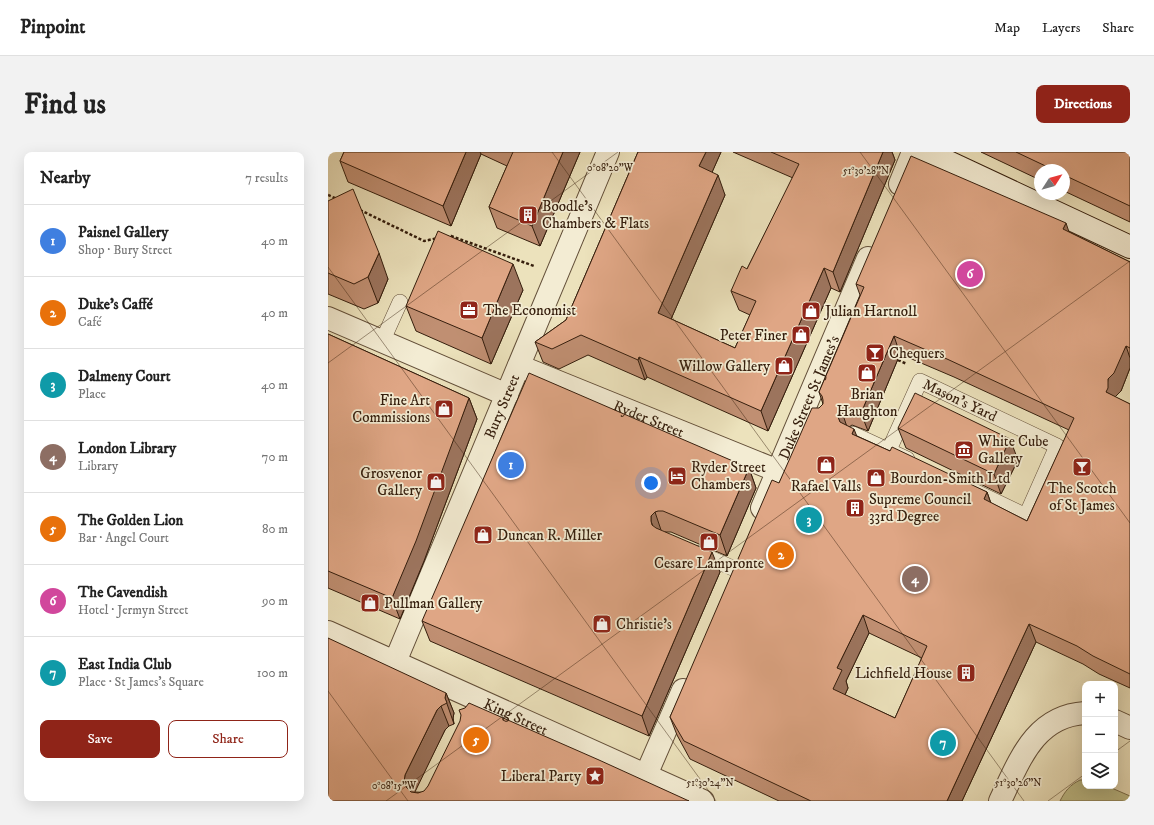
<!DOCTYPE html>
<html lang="en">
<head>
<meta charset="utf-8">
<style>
  :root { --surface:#fff; --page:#f2f2f2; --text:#222; --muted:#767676; --line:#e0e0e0; --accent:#8f2418 }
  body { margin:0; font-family:"IM FELL DW Pica",serif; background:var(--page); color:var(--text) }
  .controls { position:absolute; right:12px; bottom:12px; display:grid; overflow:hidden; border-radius:8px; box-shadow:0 4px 16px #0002 }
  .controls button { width:36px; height:36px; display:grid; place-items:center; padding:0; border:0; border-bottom:1px solid var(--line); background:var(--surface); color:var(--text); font:20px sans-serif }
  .compass { position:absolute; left:706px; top:12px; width:36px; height:36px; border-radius:50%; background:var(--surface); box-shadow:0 4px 16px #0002; rotate:54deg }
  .you { position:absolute; left:323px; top:331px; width:14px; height:14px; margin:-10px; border:3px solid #fff; border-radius:50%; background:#1a73e8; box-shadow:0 0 0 6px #1a73e833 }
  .badge { display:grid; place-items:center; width:26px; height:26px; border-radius:50%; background:var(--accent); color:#fff; font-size:13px; font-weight:700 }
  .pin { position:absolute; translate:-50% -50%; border:2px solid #fff; box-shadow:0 1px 4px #0006 }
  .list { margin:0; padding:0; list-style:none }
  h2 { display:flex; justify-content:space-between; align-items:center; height:52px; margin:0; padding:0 16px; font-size:17px }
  h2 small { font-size:13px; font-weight:400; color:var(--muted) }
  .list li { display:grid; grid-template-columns:26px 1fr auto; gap:12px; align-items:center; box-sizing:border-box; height:72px; padding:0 16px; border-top:1px solid var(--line) }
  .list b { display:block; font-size:15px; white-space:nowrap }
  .list p { margin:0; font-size:13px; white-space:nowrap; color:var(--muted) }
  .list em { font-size:13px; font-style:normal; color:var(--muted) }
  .actions { display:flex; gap:8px; padding:12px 16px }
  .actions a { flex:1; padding:9px 0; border:1px solid var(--accent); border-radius:8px; text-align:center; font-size:14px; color:var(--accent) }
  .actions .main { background:var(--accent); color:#fff }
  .icon { flex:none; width:22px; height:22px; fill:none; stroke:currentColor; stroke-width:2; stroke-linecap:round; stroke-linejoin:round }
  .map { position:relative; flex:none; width:802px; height:649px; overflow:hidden; border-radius:8px }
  header { display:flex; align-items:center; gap:24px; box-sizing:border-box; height:56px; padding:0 20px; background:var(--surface); border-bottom:1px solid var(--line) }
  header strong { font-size:19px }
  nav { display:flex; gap:22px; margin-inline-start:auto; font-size:14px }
  .intro { display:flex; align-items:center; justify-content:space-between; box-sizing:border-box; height:96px; padding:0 24px }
  h1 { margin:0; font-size:28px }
  .button { padding:10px 18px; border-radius:8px; background:var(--accent); color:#fff; font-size:14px; font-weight:700 }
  main { display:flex; gap:24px; padding:0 24px }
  aside { flex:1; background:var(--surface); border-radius:8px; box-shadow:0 4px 16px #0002 }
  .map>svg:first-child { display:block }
  .green { fill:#c0c08b; stroke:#7a6f4c }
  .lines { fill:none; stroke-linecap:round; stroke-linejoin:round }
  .lane-casing { stroke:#634f39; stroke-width:16 }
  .street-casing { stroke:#634f39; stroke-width:24 }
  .secondary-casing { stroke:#351e0d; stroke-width:24 }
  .path { stroke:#351e0d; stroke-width:2.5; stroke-dasharray:3 2; stroke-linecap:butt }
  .lane { stroke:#f3ecd3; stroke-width:15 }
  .street { stroke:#f3ecd3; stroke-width:22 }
  .secondary { stroke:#f3ecd3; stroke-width:22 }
  .wall { fill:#c08f72; stroke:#351e0d; fill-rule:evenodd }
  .shaded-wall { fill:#9c745d; stroke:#351e0d }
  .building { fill:#dfa685; stroke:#351e0d; fill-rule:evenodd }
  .ticks { fill:none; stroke:#351e0d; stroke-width:1; stroke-opacity:0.45 }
  .labels { text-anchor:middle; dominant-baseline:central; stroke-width:3.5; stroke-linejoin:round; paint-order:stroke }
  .poi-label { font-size:15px; fill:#351e0d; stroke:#f3ecd3; text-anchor:start }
  .street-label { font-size:15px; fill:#351e0d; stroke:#f3ecd3 }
  .ticks-label { font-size:10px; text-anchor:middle; fill:#351e0d; stroke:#f3ecd3; stroke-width:3.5; stroke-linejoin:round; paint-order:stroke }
</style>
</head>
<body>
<header>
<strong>Pinpoint</strong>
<nav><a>Map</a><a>Layers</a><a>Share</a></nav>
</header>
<div class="intro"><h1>Find us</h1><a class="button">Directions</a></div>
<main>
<aside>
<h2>Nearby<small>7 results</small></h2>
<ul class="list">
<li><span class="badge" style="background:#3f7fe0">1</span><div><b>Paisnel Gallery</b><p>Shop · Bury Street</p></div><em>40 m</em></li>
<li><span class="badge" style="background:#e8710a">2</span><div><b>Duke's Caffé</b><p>Café</p></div><em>40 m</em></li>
<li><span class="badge" style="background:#0f9aa8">3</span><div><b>Dalmeny Court</b><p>Place</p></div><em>40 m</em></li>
<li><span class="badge" style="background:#8d6e63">4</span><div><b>London Library</b><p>Library</p></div><em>70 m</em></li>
<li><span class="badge" style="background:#e8710a">5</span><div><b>The Golden Lion</b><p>Bar · Angel Court</p></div><em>80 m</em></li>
<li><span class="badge" style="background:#d1479c">6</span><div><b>The Cavendish</b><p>Hotel · Jermyn Street</p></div><em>90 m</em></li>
<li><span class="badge" style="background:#0f9aa8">7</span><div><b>East India Club</b><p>Place · St James's Square</p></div><em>100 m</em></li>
</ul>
<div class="actions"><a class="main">Save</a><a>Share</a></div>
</aside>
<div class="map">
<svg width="802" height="649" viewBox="0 0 802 649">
  <rect width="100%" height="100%" fill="#ece2bc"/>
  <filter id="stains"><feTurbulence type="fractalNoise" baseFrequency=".005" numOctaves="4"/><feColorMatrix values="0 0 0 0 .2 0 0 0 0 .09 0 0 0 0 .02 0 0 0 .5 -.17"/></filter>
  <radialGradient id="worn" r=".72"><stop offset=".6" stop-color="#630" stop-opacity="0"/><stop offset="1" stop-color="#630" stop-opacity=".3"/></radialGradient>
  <path class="green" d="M752 628H757V634H779L802 644V649H732C737 639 742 633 752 628Z"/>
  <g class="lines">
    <defs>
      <g id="lane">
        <path d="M54 190 72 150"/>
        <path d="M525 282 579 307"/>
        <path id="s1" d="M561 298 592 229 729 294 698 364 644 338"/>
        <path d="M370 401 407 417"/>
      </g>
      <g id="street">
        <path d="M572 32 585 0"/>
        <path d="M0 166 179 243"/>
        <path id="s2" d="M191 214 450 319"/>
        <path id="s3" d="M434 356 540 106"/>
        <path id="s4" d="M0 480 375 649"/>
        <path id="s5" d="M67 510 280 0"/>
        <path d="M787 569 802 576"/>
        <path d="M318 623 355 538"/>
        <path d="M672 649C691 610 706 564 757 561"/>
      </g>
      <path id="secondary" d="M599 0 802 95"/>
    </defs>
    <use href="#lane" class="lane-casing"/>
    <use href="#street" class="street-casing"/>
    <use href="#secondary" class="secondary-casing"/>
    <g class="path">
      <path d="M0 43 9 47"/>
      <path d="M32 58 96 89 110 86"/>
      <path d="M118 85 123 84 206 114"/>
      <path d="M570 208 579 212"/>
    </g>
    <use href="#lane" class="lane"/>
    <use href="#street" class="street"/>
    <use href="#secondary" class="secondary"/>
  </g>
  <g class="wall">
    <path d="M16 0H252L212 94 169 76 161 55 179 14 153 2 123 74 20 30 12 9Z"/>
    <path d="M310 0H393L384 20 397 43 343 167 407 196 422 163 411 158 403 139 419 117 465 26 405 0H564L567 8 512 140 503 136 440 279 319 225 317 228 260 203 231 217 215 210 207 190 238 168Z"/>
    <path d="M653 0H802V70L736 39V18H712V28Z"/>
    <path d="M0 49 60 127 50 151 36 157 0 142Z"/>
    <path d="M741 80 802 110V216L793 239 787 245 802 252V536L771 522 755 512 708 490 634 649H451L362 607 349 583 342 565 451 331 491 256 495 252 491 240 532 143 528 132ZM572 202 626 225 741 278 699 369 663 351 659 340 562 299 529 284 521 275 524 273 540 279ZM541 481 594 506 567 566 517 543 520 536 518 529Z"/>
    <path d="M195 138 163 212 88 179 78 154Z"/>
    <path d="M0 182 141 246 149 267 96 409 72 467 0 436Z"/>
    <path d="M570 276 690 308 673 342 578 296Z"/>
    <path d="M421 316 428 336 399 404 343 380H337L392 420 321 584 102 489 94 469Z"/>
    <path d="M118 541 126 561 125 566 126 572 121 574 117 578 86 640 361 649H0Z"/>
  </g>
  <g class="shaded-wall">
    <path d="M138 0H152L153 2 123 74 115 54Z"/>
    <path d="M235 0H252L212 94 204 74Z"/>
    <path d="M378 0H393L378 34 371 14Z"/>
    <path d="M555 0H564L567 8 512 140 505 120Z"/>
    <path d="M390 23 397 43 337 181 330 161Z"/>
    <path d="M738 71 744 89 735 77Z"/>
    <path d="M51 101 60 127 50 151 40 125Z"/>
    <path d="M185 112 195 138 163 212 154 186Z"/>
    <path d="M496 116 503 136 440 279 433 259Z"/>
    <path d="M566 184 572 202 540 279 533 261Z"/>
    <path d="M798 194 802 206V216L793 239 787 245 778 240 780 227Z"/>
    <path d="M311 205 319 225 317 228 310 208Z"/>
    <path d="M141 246 149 267 96 409 72 467 64 446Z"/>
    <path d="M513 257 519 275 516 283 510 265V261Z"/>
    <path d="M526 277 533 295 524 282Z"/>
    <path d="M682 287 690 308 673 342 666 322Z"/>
    <path d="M421 316 428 336 399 404 392 383Z"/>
    <path d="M659 340 665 358 656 347Z"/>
    <path d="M327 360 334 381 330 389 323 369V364Z"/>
    <path d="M384 400 392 420 321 584 314 564Z"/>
    <path d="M535 463 541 481 518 529 520 536 511 555 505 537 509 516Z"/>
    <path d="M701 472 708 490 634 649H619Z"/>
    <path d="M118 541 126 561 125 566 126 572 117 546Z"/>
    <path d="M113 554 121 574 117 578 85 644 84 649 76 630 77 623 109 558Z"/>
  </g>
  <g class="building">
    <path d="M16 0H138L115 54 12 9Z"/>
    <path d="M185 0H235L204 74 161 55Z"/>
    <path d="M310 0H378L371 14 390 23 330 161 407 196 428 149 403 139 414 114 419 117 471 12 443 0H555L505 120 496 116 433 259 311 205 310 208 253 183 224 197 207 190 238 168Z"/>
    <path d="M688 0H802V54L736 23V18H726Z"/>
    <path d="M583 4 738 71 735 77 802 110V196L798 194 786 221 780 227V236L778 240 802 252V522L765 504 749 494 701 472 619 649H483L356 589 342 565 444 328 451 331 484 256H491L495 252V248L494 244 491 240 536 135 528 132ZM566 184 619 207 746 266 699 369 656 347 659 340 564 295 562 299 524 282 526 277 512 270 510 265V261L513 257 518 255 533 261ZM535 463 599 494 567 566 505 537 514 518 509 516Z"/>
    <path d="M25 37 51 101 40 125 26 132 0 121V49Z"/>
    <path d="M110 79 185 112 154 186 78 154Z"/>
    <path d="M0 182 141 246 88 389 64 446 0 419Z"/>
    <path d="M201 221 421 316 392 383 335 359H330L327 360 323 364V369L324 373 328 376 384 400 314 564 94 469Z"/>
    <path d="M587 241 682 287 666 322 570 276Z"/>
    <path d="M0 486 118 541 117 546 119 551 113 554 109 558 77 623 76 630 78 635 83 640 90 641 96 639 100 634 132 569 133 563 131 558 137 556 141 551 271 608 361 649H0Z"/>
  </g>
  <path class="ticks" d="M224 0 696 649M532 0 802 371M0 115 388 649M0 211 290 0M0 539 80 649M787 600 802 589M58 649 802 109M720 649 757 622"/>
  <defs>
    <symbol id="building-square" viewBox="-11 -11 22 22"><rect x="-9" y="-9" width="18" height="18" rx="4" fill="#8f2418" stroke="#f3ecd3"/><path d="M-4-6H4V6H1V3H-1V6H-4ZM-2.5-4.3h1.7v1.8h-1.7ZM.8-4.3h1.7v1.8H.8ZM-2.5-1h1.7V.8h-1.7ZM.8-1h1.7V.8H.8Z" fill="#fff"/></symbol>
    <symbol id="office-square" viewBox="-11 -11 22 22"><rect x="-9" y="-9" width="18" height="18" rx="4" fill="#8f2418" stroke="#f3ecd3"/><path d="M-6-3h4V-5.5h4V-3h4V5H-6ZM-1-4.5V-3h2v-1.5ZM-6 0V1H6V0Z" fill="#fff"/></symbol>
    <symbol id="shop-square" viewBox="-11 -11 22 22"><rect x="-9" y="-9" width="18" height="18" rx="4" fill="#8f2418" stroke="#f3ecd3"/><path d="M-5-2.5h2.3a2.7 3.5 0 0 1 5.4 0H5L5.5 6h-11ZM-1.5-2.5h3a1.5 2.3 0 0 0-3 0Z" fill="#fff"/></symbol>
    <symbol id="bar-square" viewBox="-11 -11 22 22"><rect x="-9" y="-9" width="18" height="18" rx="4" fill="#8f2418" stroke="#f3ecd3"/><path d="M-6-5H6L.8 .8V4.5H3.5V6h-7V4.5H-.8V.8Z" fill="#fff"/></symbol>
    <symbol id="museum-square" viewBox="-11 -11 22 22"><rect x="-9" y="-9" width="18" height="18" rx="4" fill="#8f2418" stroke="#f3ecd3"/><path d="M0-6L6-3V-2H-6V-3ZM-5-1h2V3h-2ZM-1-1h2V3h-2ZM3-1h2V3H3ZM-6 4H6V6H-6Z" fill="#fff"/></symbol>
    <symbol id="hotel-square" viewBox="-11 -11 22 22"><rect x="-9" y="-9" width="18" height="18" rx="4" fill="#8f2418" stroke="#f3ecd3"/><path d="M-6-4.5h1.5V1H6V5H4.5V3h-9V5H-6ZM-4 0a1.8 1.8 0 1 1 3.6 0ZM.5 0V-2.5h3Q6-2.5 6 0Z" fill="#fff"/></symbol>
    <symbol id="sight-square" viewBox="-11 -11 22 22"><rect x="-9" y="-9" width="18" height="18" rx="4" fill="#8f2418" stroke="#f3ecd3"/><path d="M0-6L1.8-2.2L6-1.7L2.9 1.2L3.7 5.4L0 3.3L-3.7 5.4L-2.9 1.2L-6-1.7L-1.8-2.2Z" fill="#fff"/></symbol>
  </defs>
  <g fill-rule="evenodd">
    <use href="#building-square" x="189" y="52" width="22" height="22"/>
    <use href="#office-square" x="130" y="147" width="22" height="22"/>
    <use href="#shop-square" x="472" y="148" width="22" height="22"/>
    <use href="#shop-square" x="462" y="172" width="22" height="22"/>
    <use href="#bar-square" x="536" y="190" width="22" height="22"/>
    <use href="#shop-square" x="445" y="203" width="22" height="22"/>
    <use href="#shop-square" x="528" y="210" width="22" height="22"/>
    <use href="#shop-square" x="105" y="246" width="22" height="22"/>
    <use href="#museum-square" x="625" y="287" width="22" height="22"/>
    <use href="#shop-square" x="487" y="302" width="22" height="22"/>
    <use href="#bar-square" x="743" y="304" width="22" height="22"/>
    <use href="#hotel-square" x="338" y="313" width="22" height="22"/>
    <use href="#shop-square" x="537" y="315" width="22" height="22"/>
    <use href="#shop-square" x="97" y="319" width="22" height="22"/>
    <use href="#building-square" x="516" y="345" width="22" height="22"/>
    <use href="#shop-square" x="144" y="372" width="22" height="22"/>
    <use href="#shop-square" x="370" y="379" width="22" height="22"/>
    <use href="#shop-square" x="31" y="440" width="22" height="22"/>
    <use href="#shop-square" x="263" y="461" width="22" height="22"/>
    <use href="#building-square" x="627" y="510" width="22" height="22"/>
    <use href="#sight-square" x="256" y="613" width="22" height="22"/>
  </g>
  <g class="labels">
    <g class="poi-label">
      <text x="214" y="54">Boodle's<tspan x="214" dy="17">Chambers &amp; Flats</tspan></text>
      <text x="155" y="158">The Economist</text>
      <text x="497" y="159">Julian Hartnoll</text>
      <text x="459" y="183" text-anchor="end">Peter Finer</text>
      <text x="561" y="201">Chequers</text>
      <text x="442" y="214" text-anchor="end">Willow Gallery</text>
      <text x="539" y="242" text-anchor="middle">Brian<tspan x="539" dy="17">Haughton</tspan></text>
      <text x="102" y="248" text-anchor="end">Fine Art<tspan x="102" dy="17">Commissions</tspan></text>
      <text x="650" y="289">White Cube<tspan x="650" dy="17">Gallery</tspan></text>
      <text x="363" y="315">Ryder Street<tspan x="363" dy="17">Chambers</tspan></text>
      <text x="94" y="321" text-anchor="end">Grosvenor<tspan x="94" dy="17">Gallery</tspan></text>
      <text x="562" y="326">Bourdon-Smith Ltd</text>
      <text x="498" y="334" text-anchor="middle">Rafael Valls</text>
      <text x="754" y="336" text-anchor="middle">The Scotch<tspan x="754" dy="17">of St James</tspan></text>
      <text x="541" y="347">Supreme Council<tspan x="541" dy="17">33rd Degree</tspan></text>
      <text x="169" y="383">Duncan R. Miller</text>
      <text x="381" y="411" text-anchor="middle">Cesare Lampronte</text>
      <text x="56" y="451">Pullman Gallery</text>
      <text x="288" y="472">Christie’s</text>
      <text x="624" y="521" text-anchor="end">Lichfield House</text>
      <text x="253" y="624" text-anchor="end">Liberal Party</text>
    </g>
    <g class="street-label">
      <text stroke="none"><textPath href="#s3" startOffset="120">Duke Street St James's</textPath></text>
      <text stroke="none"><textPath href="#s1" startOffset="120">Mason's Yard</textPath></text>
      <text stroke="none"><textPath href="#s5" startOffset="277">Bury Street</textPath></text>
      <text stroke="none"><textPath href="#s2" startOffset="140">Ryder Street</textPath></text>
      <text stroke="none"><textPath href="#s4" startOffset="206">King Street</textPath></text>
    </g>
  </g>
  <g class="ticks-label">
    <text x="282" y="19">0°08'20"W</text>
    <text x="538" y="22">51°30'28"N</text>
    <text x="382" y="634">51°30'24"N</text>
    <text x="690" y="634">51°30'26"N</text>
    <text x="66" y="637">0°08'15"W</text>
  </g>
  <rect width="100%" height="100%" filter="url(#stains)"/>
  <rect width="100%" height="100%" fill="url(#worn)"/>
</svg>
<div class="controls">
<button>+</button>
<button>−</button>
<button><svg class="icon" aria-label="layers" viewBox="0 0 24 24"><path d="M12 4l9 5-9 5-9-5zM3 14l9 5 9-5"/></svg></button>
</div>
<svg class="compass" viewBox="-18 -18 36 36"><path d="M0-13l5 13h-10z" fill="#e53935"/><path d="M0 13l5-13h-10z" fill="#767676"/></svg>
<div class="you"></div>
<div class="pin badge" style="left:183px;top:313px;background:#3f7fe0">1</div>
<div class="pin badge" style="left:453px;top:403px;background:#e8710a">2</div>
<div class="pin badge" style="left:481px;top:368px;background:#0f9aa8">3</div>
<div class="pin badge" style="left:587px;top:427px;background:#8d6e63">4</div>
<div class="pin badge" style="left:148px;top:588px;background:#e8710a">5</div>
<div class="pin badge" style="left:642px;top:122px;background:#d1479c">6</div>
<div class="pin badge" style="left:615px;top:591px;background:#0f9aa8">7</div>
</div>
</main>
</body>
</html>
